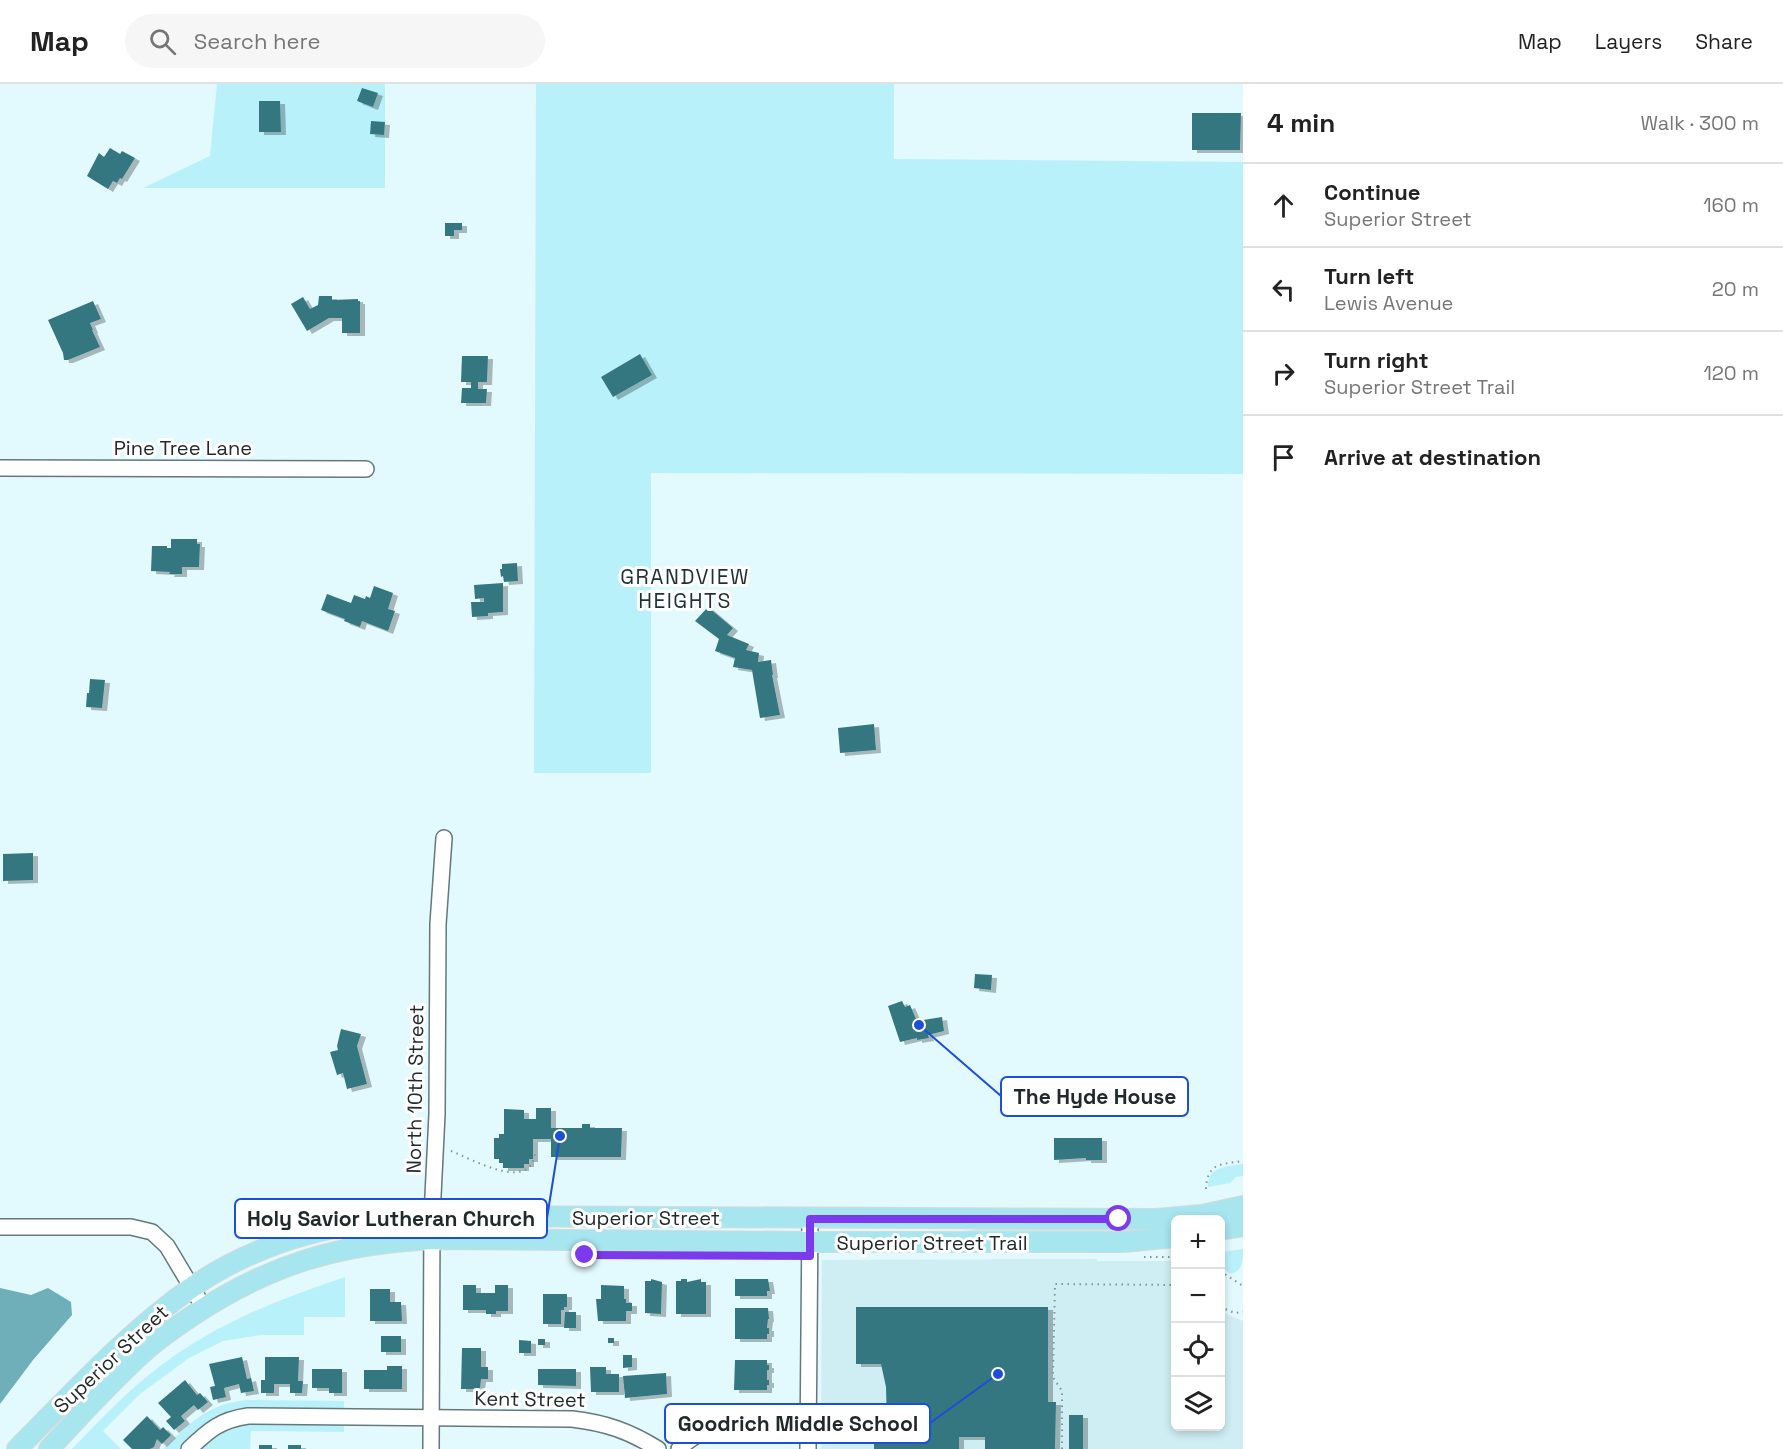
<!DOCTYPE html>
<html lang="en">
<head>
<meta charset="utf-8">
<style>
  :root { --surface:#fff; --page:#f6f6f6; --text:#222; --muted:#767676; --line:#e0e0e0 }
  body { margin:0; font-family:"Space Grotesk",sans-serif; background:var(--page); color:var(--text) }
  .controls { position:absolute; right:18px; bottom:18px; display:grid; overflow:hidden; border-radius:9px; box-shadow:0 3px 9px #0003 }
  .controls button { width:54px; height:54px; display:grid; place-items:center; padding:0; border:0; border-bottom:2px solid var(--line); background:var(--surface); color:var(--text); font:30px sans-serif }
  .stop { position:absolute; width:18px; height:18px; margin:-14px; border:4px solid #7c3aed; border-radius:50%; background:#fff }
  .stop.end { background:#7c3aed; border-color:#fff; box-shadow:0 2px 6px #0008 }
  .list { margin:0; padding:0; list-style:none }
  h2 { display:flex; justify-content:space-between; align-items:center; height:78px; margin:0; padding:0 24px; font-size:26px }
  h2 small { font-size:20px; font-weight:400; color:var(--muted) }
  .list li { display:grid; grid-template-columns:39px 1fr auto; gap:18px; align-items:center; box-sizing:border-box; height:84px; padding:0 24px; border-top:2px solid var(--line) }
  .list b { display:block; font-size:22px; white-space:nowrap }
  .list p { margin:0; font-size:20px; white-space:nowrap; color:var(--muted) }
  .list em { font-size:20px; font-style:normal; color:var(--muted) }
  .icon { flex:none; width:33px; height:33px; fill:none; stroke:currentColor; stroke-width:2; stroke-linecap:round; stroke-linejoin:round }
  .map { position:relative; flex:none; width:1243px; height:1365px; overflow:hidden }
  header { display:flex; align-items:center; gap:36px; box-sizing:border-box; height:84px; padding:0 30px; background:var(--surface); border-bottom:2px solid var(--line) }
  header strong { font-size:28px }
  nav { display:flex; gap:33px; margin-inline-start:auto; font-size:21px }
  .search { width:420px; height:54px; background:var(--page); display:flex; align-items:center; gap:15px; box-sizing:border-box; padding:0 21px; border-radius:33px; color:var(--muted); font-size:22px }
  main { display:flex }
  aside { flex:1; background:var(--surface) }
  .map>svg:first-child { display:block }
  .built { fill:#cfeef4 }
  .green { fill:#b9f1fb }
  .water { fill:#6fafba }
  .building { fill:#367781; filter:url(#shadow) }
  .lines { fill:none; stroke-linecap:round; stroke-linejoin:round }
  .minor-casing { stroke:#65797c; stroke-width:18 }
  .major-casing { stroke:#d7d9d9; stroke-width:22 }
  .path { stroke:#849496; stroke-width:2; stroke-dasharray:1.5 4.5; stroke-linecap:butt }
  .minor { stroke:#fff; stroke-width:15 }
  .major { stroke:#a7e5ef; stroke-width:20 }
  .route { stroke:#7c3aed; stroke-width:8 }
  .labels { text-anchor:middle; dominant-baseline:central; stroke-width:6; stroke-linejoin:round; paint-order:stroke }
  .street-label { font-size:20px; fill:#212a2b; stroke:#fff }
  .neighbourhood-label { font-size:21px; letter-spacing:1.5px; fill:#1f3134; stroke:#fff }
  .leader { fill:none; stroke:#1d4ed8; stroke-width:2 }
  .callout-dot { fill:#1d4ed8; stroke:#fff; stroke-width:2 }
  .callout { fill:#fff; stroke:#1d4ed8; stroke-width:2 }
  .callout-label { font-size:21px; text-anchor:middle; font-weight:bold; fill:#212a2b }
</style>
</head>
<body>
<header>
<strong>Map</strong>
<div class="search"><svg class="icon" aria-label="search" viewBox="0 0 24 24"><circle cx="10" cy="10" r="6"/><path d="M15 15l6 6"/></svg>Search here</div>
<nav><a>Map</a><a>Layers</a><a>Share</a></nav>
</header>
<main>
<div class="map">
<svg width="1243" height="1365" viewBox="0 0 1243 1365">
  <defs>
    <filter id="shadow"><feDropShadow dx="5" dy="3" stdDeviation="0" flood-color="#0004"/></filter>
  </defs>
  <rect width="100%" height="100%" fill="#e2f9fd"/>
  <path class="built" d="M1097 1175V1177H1175L1176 1342H1220L1221 1225V1228L1243 1237V1365H821L822 1176Z"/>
  <g class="green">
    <path d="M217 0H385V104H143L210 72Z"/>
    <path d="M536 0H894V75L1243 78V390L651 389V689H534Z"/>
    <path d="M1243 1080V1092L1236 1093 1230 1099 1208 1103C1207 1083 1227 1082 1243 1080Z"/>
    <path d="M1176 1142 1175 1145 1126 1149H950L984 1144Z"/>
    <path d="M1243 1165C1243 1176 1243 1187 1231 1190L1221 1184V1168Z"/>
    <path d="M345 1193V1233H304V1251H260L223 1257 189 1274 140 1310 103 1347 121 1365H72C100 1336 127 1307 159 1283 215 1240 279 1215 345 1193Z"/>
    <path d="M247 1316 344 1317V1348L251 1347 250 1365H163C191 1339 206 1320 247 1316Z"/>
  </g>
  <path class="water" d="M0 1204 31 1211 48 1204 71 1218 72 1231 33 1276 0 1320Z"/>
  <g class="building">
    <path d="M362 4 378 9 373 23 357 17Z"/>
    <path d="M259 17H280L281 48H259Z"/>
    <path d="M1192 29H1241L1240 66H1192Z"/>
    <path d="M371 37 385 38 384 51 370 50Z"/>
    <path d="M110 64 120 70 122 67 135 74 122 95 120 94 117 99 113 97 108 105 87 92 99 69 104 73Z"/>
    <path d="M445 139H462V146H454V152H445Z"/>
    <path d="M319 212H332V216L358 215V217H360V249H342V234H329L307 247 291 220 303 213 310 225 318 221Z"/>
    <path d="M93 217 101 235 90 239 93 246H92L100 263 68 276H64L63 269 48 236Z"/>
    <path d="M640 270 652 291 613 313 601 293Z"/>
    <path d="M462 272H488L487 298H478V305H487L486 319H461L462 304H471V298H461Z"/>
    <path d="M171 455H197V460H200L199 483H182V490H169L170 488 151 487 152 462H167V464H171Z"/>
    <path d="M517 479 518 497 504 498 503 492 501 493 500 485H502V480Z"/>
    <path d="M503 499V528L488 529V532L472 533 471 518H484V514L475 515 474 501Z"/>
    <path d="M374 502 393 509 388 525 395 527 388 547 362 537 360 543 344 537 345 535 321 526 327 510 351 519 354 511 365 515 366 512 370 514Z"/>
    <path d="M708 523 733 544 727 551 749 560 746 566 759 569 758 578 771 576 773 591H772L780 631 760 634 752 586 733 583 735 574 715 567 719 555 695 537Z"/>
    <path d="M90 595 105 596 102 624 86 623 87 609H89Z"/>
    <path d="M874 640 876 666 840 669 838 644Z"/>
    <path d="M33 769V796L3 797V770Z"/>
    <path d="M975 890 992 891 991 906 974 904Z"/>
    <path d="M902 917 905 923 910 921 917 937 942 933 944 947 928 951 929 954 917 956V954L900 958 888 922Z"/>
    <path d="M341 945 361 950 357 962 367 1000 347 1005 343 989 337 991 330 968 338 966 337 962Z"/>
    <path d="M536 1024H551V1044H582V1040H590V1044H622L621 1073H551V1055H533V1075H529V1080H524V1084H503V1079H499V1075H494V1054H499V1050H504V1025L524 1026V1035H536Z"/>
    <path d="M1054 1054H1102V1076H1086V1074L1054 1076Z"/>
    <path d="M651 1195 662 1198 661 1230 645 1229V1197H651Z"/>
    <path d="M681 1195H687V1198L701 1195V1198H706V1230H676V1197H681Z"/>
    <path d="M735 1195H768L770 1207H767V1212H735Z"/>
    <path d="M463 1201H476V1209H495V1201H508V1227H496V1230H486V1226H463Z"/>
    <path d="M601 1201 624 1202V1215H626V1219H632V1227H626V1237H598L596 1215H601Z"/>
    <path d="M370 1205H390V1218H401L402 1237H370Z"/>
    <path d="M543 1210H567V1223H564V1226H561V1240H543Z"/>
    <path d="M856 1223H1048V1318H1056L1055 1365H985V1353H959V1365H874V1343H887L886 1303 881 1280H856Z"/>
    <path d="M735 1224H768L769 1235H768L767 1244H769V1250H767V1255H735Z"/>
    <path d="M565 1228H576V1244H564Z"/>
    <rect x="381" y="1252" width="20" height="16"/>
    <rect x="608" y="1254" width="6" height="5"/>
    <rect x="538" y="1255" width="7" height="6"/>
    <path d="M519 1256 531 1257V1269H519Z"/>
    <path d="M462 1264H481V1283H488V1295H481L480 1305H461Z"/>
    <path d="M623 1271H632V1283L623 1284Z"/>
    <path d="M242 1273 247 1295 251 1294 254 1307 241 1309 239 1300 224 1304 226 1313 213 1316 210 1303 215 1302 209 1280Z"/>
    <path d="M265 1273H299L298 1297H303L302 1309H290V1300H274V1309H261V1296H265Z"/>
    <path d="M735 1276H767V1281H769V1286H767V1296H769V1301H767V1306H734Z"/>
    <path d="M387 1282H402V1305H364V1286H387Z"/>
    <path d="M590 1283H606V1290H619V1308H591Z"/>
    <path d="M312 1285H342V1309H329V1304H312Z"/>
    <path d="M538 1285H576V1302L538 1301Z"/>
    <path d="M666 1289 667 1310 625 1314 623 1292Z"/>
    <path d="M185 1296 197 1311 200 1309 208 1318 198 1326 194 1321 181 1332 185 1337 174 1346 166 1337 171 1333 158 1319Z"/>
    <rect x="1069" y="1331" width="14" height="34"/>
    <path d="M147 1332 160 1346 163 1343 171 1351 162 1360 157 1355 154 1363 150 1365H132L123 1356Z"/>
    <rect x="259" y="1361" width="13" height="4"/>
    <rect x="288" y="1361" width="13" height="4"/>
  </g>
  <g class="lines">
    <defs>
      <g id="minor">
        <path d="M0 384 366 385"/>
        <path d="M0 1143H131L152 1148 167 1162 204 1224"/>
        <path d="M189 1365C209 1346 220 1336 248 1332L572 1335C606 1339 629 1347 658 1365"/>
        <path d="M431 1365 432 1132 437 1030 438 840 444 754"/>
        <path d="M679 1365C712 1331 764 1335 808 1336"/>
        <path d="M808 1365 810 1135"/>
      </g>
      <g id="major">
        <path d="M1220 1146 1243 1142"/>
        <path d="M17 1365C73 1309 126 1250 191 1204 260 1155 348 1135 432 1132L1156 1135 1202 1131 1243 1122"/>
        <path d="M49 1365C79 1333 112 1296 145 1267 159 1254 176 1243 192 1232 270 1180 339 1160 432 1155L810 1158H1123L1176 1153"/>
      </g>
    </defs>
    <use href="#minor" class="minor-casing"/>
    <use href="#major" class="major-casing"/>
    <g class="path">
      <path d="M451 1067C472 1075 532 1110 535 1068"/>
      <path d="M1206 1105C1207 1079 1221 1080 1243 1077"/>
      <path d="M1144 1173H1176"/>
      <path d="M1220 1187 1243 1202"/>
      <path d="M1220 1223 1235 1229 1243 1228"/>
      <path d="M1062 1365V1307L1054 1295 1053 1290 1055 1200 1176 1201"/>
    </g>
    <use href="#minor" class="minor"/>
    <use href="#major" class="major"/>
  </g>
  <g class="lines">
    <path class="route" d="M585 1171 810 1172V1135H1119"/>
  </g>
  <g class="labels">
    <g class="street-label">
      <text x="183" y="364">Pine Tree Lane</text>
      <text transform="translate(415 1005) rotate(-89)">North 10th Street</text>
      <text x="646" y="1134">Superior Street</text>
      <text x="932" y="1159">Superior Street Trail</text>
      <text transform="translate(111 1275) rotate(-43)">Superior Street</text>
      <text transform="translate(530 1315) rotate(1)">Kent Street</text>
    </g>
    <g class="neighbourhood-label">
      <text x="685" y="492">GRANDVIEW<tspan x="685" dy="24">HEIGHTS</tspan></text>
    </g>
  </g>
  <path class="leader" d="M919 941L1001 1012M560 1052L547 1134M998 1290L930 1339"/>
  <g class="callout-dot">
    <circle cx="919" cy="941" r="6"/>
    <circle cx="560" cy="1052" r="6"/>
    <circle cx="998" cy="1290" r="6"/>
  </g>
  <g class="callout">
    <rect x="1001" y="993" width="187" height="39" rx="6"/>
    <rect x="235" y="1115" width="312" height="39" rx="6"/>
    <rect x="665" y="1320" width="265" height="39" rx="6"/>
  </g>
  <g class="callout-label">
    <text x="1095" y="1020">The Hyde House</text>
    <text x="391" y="1142">Holy Savior Lutheran Church</text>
    <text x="798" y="1347">Goodrich Middle School</text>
  </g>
</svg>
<div class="controls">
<button>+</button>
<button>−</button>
<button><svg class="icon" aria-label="locate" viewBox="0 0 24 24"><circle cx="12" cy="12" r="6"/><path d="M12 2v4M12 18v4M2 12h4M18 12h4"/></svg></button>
<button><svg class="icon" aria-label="layers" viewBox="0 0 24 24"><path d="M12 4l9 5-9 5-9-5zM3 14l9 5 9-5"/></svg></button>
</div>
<div class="stop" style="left:1119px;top:1135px"></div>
<div class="stop end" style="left:585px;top:1171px"></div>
</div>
<aside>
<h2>4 min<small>Walk · 300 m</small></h2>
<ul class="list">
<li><svg class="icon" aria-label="ahead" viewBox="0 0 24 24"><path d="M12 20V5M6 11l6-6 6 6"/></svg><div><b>Continue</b><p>Superior Street</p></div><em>160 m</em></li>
<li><svg class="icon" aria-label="left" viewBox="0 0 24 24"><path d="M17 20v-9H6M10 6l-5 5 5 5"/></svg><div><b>Turn left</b><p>Lewis Avenue</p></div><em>20 m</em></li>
<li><svg class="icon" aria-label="right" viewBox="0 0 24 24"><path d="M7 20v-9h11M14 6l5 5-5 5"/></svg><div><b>Turn right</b><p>Superior Street Trail</p></div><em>120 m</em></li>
<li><svg class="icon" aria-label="arrive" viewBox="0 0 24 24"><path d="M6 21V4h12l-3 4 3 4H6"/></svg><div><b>Arrive at destination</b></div></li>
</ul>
</aside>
</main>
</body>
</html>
